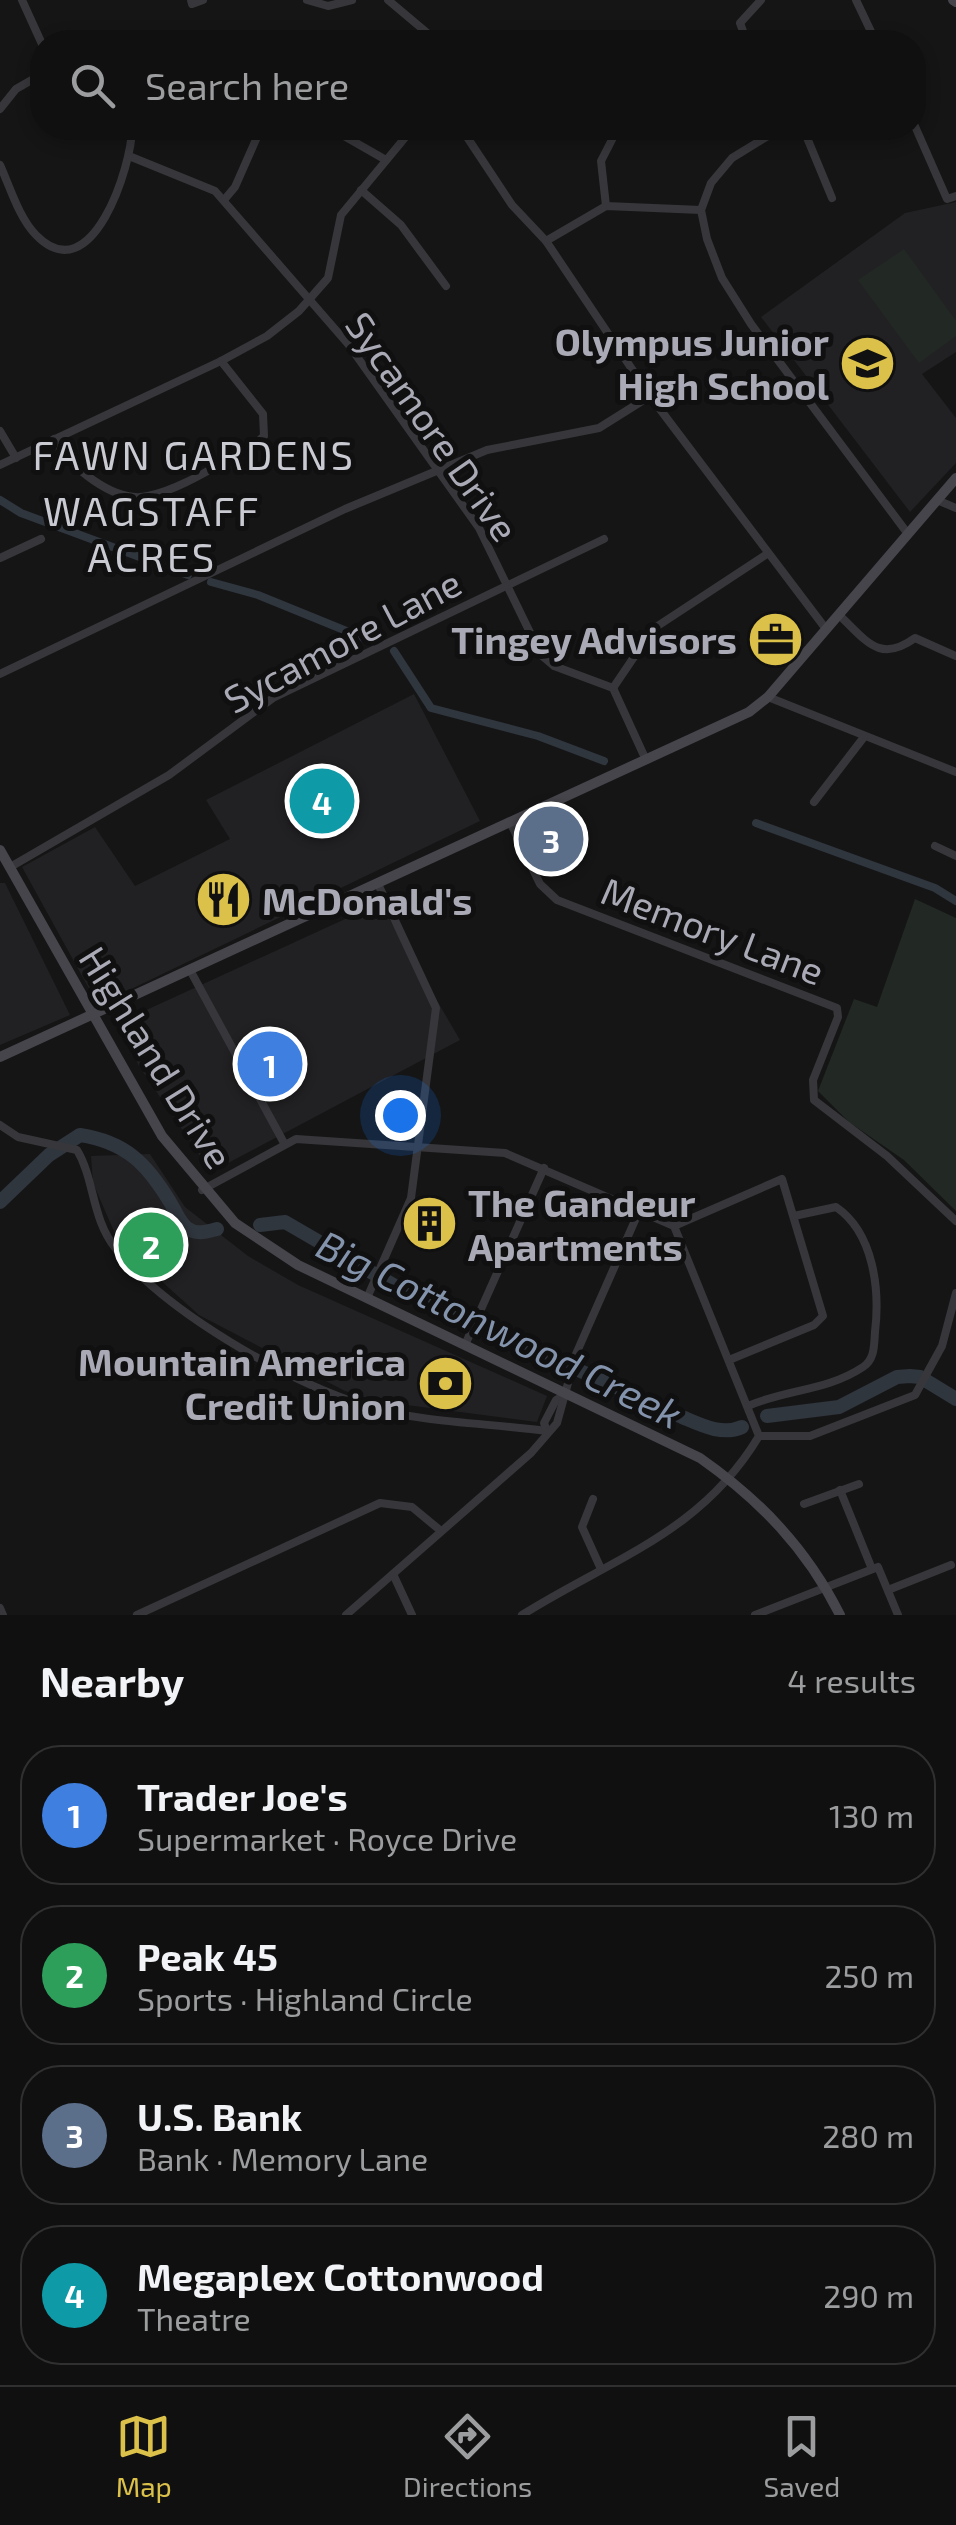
<!DOCTYPE html>
<html lang="en">
<head>
<meta charset="utf-8">
<style>
  :root { --surface:#101010; --page:#191919; --text:#f1f3f6; --muted:#9c9d9f; --line:#303030; --accent:#dbc049 }
  body { margin:0; font-family:"Exo 2",sans-serif; background:var(--page); color:var(--text) }
  .you { position:absolute; left:400px; top:1115px; width:35px; height:35px; margin:-25px; border:8px solid #fff; border-radius:50%; background:#1a73e8; box-shadow:0 0 0 15px #1a73e833 }
  .badge { display:grid; place-items:center; width:65px; height:65px; border-radius:50%; background:var(--accent); color:#fff; font-size:32px; font-weight:700 }
  .pin { position:absolute; translate:-50% -50%; border:5px solid #fff; box-shadow:0 2px 10px #0006 }
  .list { margin:0; padding:0; list-style:none }
  h2 { display:flex; justify-content:space-between; align-items:center; height:130px; margin:0; padding:0 40px; font-size:42px }
  h2 small { font-size:32px; font-weight:400; color:var(--muted) }
  .list li { display:grid; grid-template-columns:65px 1fr auto; gap:30px; align-items:center; box-sizing:border-box; height:140px; margin:0 20px 20px; padding:0 20px; border:2px solid var(--line); border-radius:40px }
  .list b { display:block; font-size:38px; white-space:nowrap }
  .list p { margin:0; font-size:32px; white-space:nowrap; color:var(--muted) }
  .list em { font-size:32px; font-style:normal; color:var(--muted) }
  .icon { flex:none; width:55px; height:55px; fill:none; stroke:currentColor; stroke-width:2; stroke-linecap:round; stroke-linejoin:round }
  .map { position:relative; flex:none; width:956px; height:1615px; overflow:hidden }
  .search { position:absolute; background:var(--surface); box-shadow:0 5px 15px #0003; left:30px; right:30px; top:30px; height:110px; display:flex; align-items:center; gap:25px; box-sizing:border-box; padding:0 35px; border-radius:40px; color:var(--muted); font-size:38px }
  .sheet { height:770px; background:var(--surface) }
  nav { display:flex; justify-content:space-around; align-items:center; box-sizing:border-box; height:140px; border-top:2px solid var(--line); background:var(--surface); font-size:28px; color:var(--muted) }
  nav a { display:grid; justify-items:center; gap:5px }
  nav .on { color:var(--accent) }
  .map>svg:first-child { display:block }
  .built { fill:#212123 }
  .green { fill:#222823 }
  .lines { fill:none; stroke-linecap:round; stroke-linejoin:round }
  .canal { stroke:#30363e; stroke-width:8 }
  .river { stroke:#30363e; stroke-width:14 }
  .street { stroke:#37373b; stroke-width:8 }
  .secondary { stroke:#45454b; stroke-width:10 }
  .labels { text-anchor:middle; dominant-baseline:central; stroke-width:10; stroke-linejoin:round; paint-order:stroke }
  .poi-label { font-size:38px; font-weight:bold; fill:#a9aab5; stroke:#101011; text-anchor:end }
  .street-label { font-size:38px; fill:#a9aab5; stroke:#101011 }
  .neighbourhood-label { font-size:40px; letter-spacing:2.5px; fill:#c9cad2; stroke:#101011 }
  .water-label { font-size:40px; font-style:italic; fill:#8493ac; stroke:#101011 }
</style>
</head>
<body>
<div class="map">
<svg width="956" height="1615" viewBox="0 0 956 1615">
  <rect width="100%" height="100%" fill="#151516"/>
  <g class="built">
    <path d="M956 202V352L922 374 956 418V463L910 512 761 317 905 213Z"/>
    <path d="M414 694 480 821 98 1005 22 867 95 827 135 886 230 839 206 800Z"/>
    <path d="M0 883H5L70 1015 0 1045Z"/>
    <path d="M380 903 460 1040 211 1172 139 1066 118 1023Z"/>
    <path d="M150 1154 185 1207 248 1256 298 1285 547 1396 537 1422 376 1401 345 1391 199 1315 119 1243 93 1183 91 1156Z"/>
  </g>
  <g class="green">
    <path d="M904 249 956 321V336L919 363 858 280Z"/>
    <path d="M915 899 956 918V1211L904 1160 849 1122 818 1091 854 999 877 1007Z"/>
  </g>
  <g class="lines">
    <g class="canal">
      <path d="M0 500 21 513 188 575"/>
      <path d="M211 582 258 595 376 643"/>
      <path d="M394 651 431 708 538 736 604 761"/>
      <path d="M756 823 935 888 956 901"/>
    </g>
    <g class="river">
      <path d="M0 1202 49 1155 80 1135C126 1142 147 1164 170 1202 175 1210 179 1222 187 1228 196 1235 206 1232 217 1229"/>
      <path d="M260 1225 285 1222 402 1290 682 1417C701 1425 722 1436 742 1427"/>
      <path d="M767 1416 839 1407 897 1377 910 1376 920 1377 956 1399"/>
    </g>
    <g class="street">
      <path d="M22 0 42 44"/>
      <path d="M191 0 192 4 203 0"/>
      <path d="M307 0 328 6 352 0"/>
      <path d="M388 0 438 42"/>
      <path d="M856 0 876 42"/>
      <path d="M604 42 605 37"/>
      <path d="M747 42 740 23 761 0"/>
      <path d="M0 109 16 89 42 74"/>
      <path d="M914 124 947 199 956 196"/>
      <path d="M330 128 386 160"/>
      <path d="M461 128 512 205 546 241 650 396 826 629"/>
      <path d="M781 128 732 158 711 183 701 210 707 239 722 278 751 324 908 534"/>
      <path d="M803 128 832 198"/>
      <path d="M129 156 215 191 348 344 479 528 541 655 554 666 613 688 646 760"/>
      <path d="M0 165C10 187 19 218 36 235 92 293 132 165 132 128"/>
      <path d="M361 190 401 225 446 286"/>
      <path d="M224 200 235 187 261 128"/>
      <path d="M606 206 601 161 618 128"/>
      <path d="M546 241 606 206 701 210"/>
      <path d="M0 431 16 458"/>
      <path d="M54 439C69 466 114 504 148 496 183 489 221 462 253 446L264 436 263 414 221 361"/>
      <path d="M0 465 221 361 267 336 299 311 328 278 341 215 413 128"/>
      <path d="M937 500 956 508"/>
      <path d="M0 558 41 539"/>
      <path d="M839 615C866 640 879 664 915 638L956 656"/>
      <path d="M0 674 345 509 487 450 599 428 650 396"/>
      <path d="M613 688 653 629 767 554"/>
      <path d="M768 697 956 772"/>
      <path d="M814 802 864 737"/>
      <path d="M510 822 540 884 557 900 837 1008 838 1017 813 1080 814 1100 887 1156 956 1221"/>
      <path d="M935 846 956 856"/>
      <path d="M12 866 169 775 273 698 604 539"/>
      <path d="M190 970 284 1143"/>
      <path d="M0 1125 18 1137 77 1150C95 1180 91 1218 116 1249 166 1312 288 1382 366 1406 422 1423 488 1423 547 1431"/>
      <path d="M202 1190 296 1139 505 1153 674 1226 759 1436C701 1533 613 1558 522 1615"/>
      <path d="M674 1226 782 1179 823 1316 814 1325 729 1360"/>
      <path d="M367 1298 411 1198 436 1008 378 884"/>
      <path d="M465 1345 544 1168"/>
      <path d="M748 1406C787 1389 827 1391 863 1367 875 1359 874 1345 875 1332 880 1290 874 1233 836 1207L794 1216"/>
      <path d="M547 1431 544 1423 556 1400 567 1393"/>
      <path d="M759 1436H810L915 1395 942 1346 956 1293"/>
      <path d="M840 1490 872 1569"/>
      <path d="M593 1499 582 1527 601 1569"/>
      <path d="M804 1504 859 1484"/>
      <path d="M393 1574 412 1615"/>
      <path d="M888 1590 951 1565"/>
      <path d="M0 1608 3 1615"/>
      <path d="M137 1615 380 1503 412 1507 441 1531"/>
      <path d="M346 1615 531 1453 557 1423 576 1354 640 1209"/>
      <path d="M755 1615 878 1567 898 1615"/>
    </g>
    <g class="secondary">
      <path d="M953 0 956 2"/>
      <path d="M0 850 162 1136 235 1223 298 1265 700 1458C760 1500 807 1549 840 1615"/>
      <path d="M0 1057 749 712 768 697 956 478"/>
    </g>
  </g>
  <defs>
    <symbol id="school-disc" viewBox="-11 -11 22 22"><circle r="9.5" fill="#dbc049" stroke="#101011"/><path d="M0-5L7-2L0 1L-7-2ZM-4 1L0 2.5L4 1V4Q0 6-4 4Z" fill="#111"/></symbol>
    <symbol id="office-disc" viewBox="-11 -11 22 22"><circle r="9.5" fill="#dbc049" stroke="#101011"/><path d="M-6-3h4V-5.5h4V-3h4V5H-6ZM-1-4.5V-3h2v-1.5ZM-6 0V1H6V0Z" fill="#111"/></symbol>
    <symbol id="restaurant-disc" viewBox="-11 -11 22 22"><circle r="9.5" fill="#dbc049" stroke="#101011"/><path d="M-5-6h1v4h1v-4h1v4h1v-4h1v5L-1.5 .5V6h-2V.5L-5-1ZM5-6V6H3V1.5H1.5Q1.5-4 5-6Z" fill="#111"/></symbol>
    <symbol id="building-disc" viewBox="-11 -11 22 22"><circle r="9.5" fill="#dbc049" stroke="#101011"/><path d="M-4-6H4V6H1V3H-1V6H-4ZM-2.5-4.3h1.7v1.8h-1.7ZM.8-4.3h1.7v1.8H.8ZM-2.5-1h1.7V.8h-1.7ZM.8-1h1.7V.8H.8Z" fill="#111"/></symbol>
    <symbol id="bank-disc" viewBox="-11 -11 22 22"><circle r="9.5" fill="#dbc049" stroke="#101011"/><path d="M-6-4H6V4H-6ZM0-2.3a2.3 2.3 0 1 0 0 4.6a2.3 2.3 0 1 0 0-4.6Z" fill="#111"/></symbol>
  </defs>
  <g fill-rule="evenodd">
    <use href="#school-disc" x="836" y="332" width="63" height="63"/>
    <use href="#office-disc" x="744" y="608" width="63" height="63"/>
    <use href="#restaurant-disc" x="192" y="868" width="63" height="63"/>
    <use href="#building-disc" x="398" y="1192" width="63" height="63"/>
    <use href="#bank-disc" x="414" y="1352" width="63" height="63"/>
  </g>
  <g class="labels">
    <g class="poi-label">
      <text x="829" y="341">Olympus Junior<tspan x="829" dy="44">High School</tspan></text>
      <text x="737" y="639">Tingey Advisors</text>
      <text x="262" y="900" text-anchor="start">McDonald's</text>
      <text x="468" y="1202" text-anchor="start">The Gandeur<tspan x="468" dy="44">Apartments</tspan></text>
      <text x="406" y="1361">Mountain America<tspan x="406" dy="44">Credit Union</tspan></text>
    </g>
    <g class="street-label">
      <text transform="translate(433 426) rotate(55)">Sycamore Drive</text>
      <text transform="translate(342 640) rotate(-28)">Sycamore Lane</text>
      <text transform="translate(713 930) rotate(21)">Memory Lane</text>
      <text transform="translate(157 1057) rotate(58)">Highland Drive</text>
    </g>
    <g class="neighbourhood-label">
      <text x="194" y="454">FAWN GARDENS</text>
      <text x="152" y="510">WAGSTAFF<tspan x="152" dy="46">ACRES</tspan></text>
    </g>
    <g class="water-label">
      <text transform="translate(500 1328) rotate(26)">Big Cottonwood Creek</text>
    </g>
  </g>
</svg>
<div class="you"></div>
<div class="pin badge" style="left:270px;top:1064px;background:#3f7fe0">1</div>
<div class="pin badge" style="left:151px;top:1245px;background:#2e9e5b">2</div>
<div class="pin badge" style="left:551px;top:839px;background:#5c6f8a">3</div>
<div class="pin badge" style="left:322px;top:801px;background:#0f9aa8">4</div>
<div class="search"><svg class="icon" aria-label="search" viewBox="0 0 24 24"><circle cx="10" cy="10" r="6"/><path d="M15 15l6 6"/></svg>Search here</div>
</div>
<section class="sheet">
<h2>Nearby<small>4 results</small></h2>
<ul class="list">
<li><span class="badge" style="background:#3f7fe0">1</span><div><b>Trader Joe's</b><p>Supermarket · Royce Drive</p></div><em>130 m</em></li>
<li><span class="badge" style="background:#2e9e5b">2</span><div><b>Peak 45</b><p>Sports · Highland Circle</p></div><em>250 m</em></li>
<li><span class="badge" style="background:#5c6f8a">3</span><div><b>U.S. Bank</b><p>Bank · Memory Lane</p></div><em>280 m</em></li>
<li><span class="badge" style="background:#0f9aa8">4</span><div><b>Megaplex Cottonwood</b><p>Theatre</p></div><em>290 m</em></li>
</ul>
</section>
<nav>
<a class="on"><svg class="icon" aria-label="map" viewBox="0 0 24 24"><path d="M3 6l6-2 6 2 6-2v14l-6 2-6-2-6 2zM9 4v14M15 6v14"/></svg>Map</a>
<a><svg class="icon" aria-label="directions" viewBox="0 0 24 24"><path d="M12 3l9 9-9 9-9-9zM9 14v-3h6M13 9l2 2-2 2"/></svg>Directions</a>
<a><svg class="icon" aria-label="saved" viewBox="0 0 24 24"><path d="M7 4h10v16l-5-4-5 4z"/></svg>Saved</a>
</nav>
</body>
</html>
